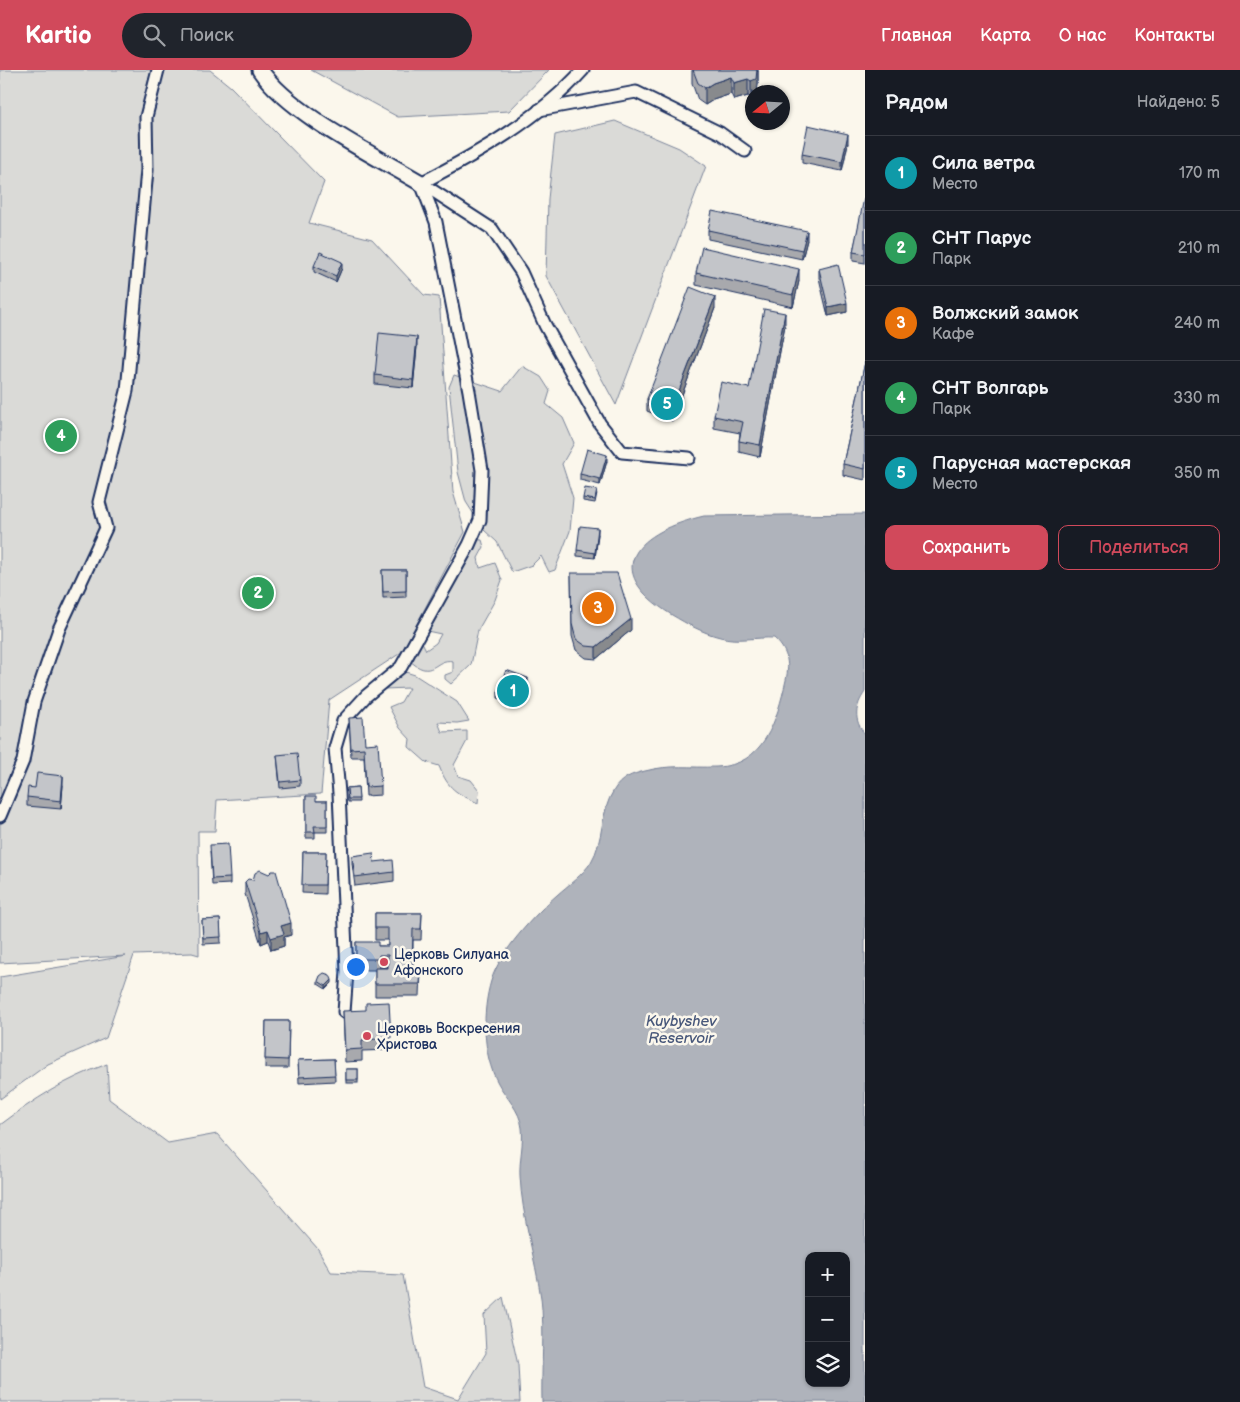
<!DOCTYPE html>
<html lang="ru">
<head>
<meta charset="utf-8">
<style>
  :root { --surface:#171b24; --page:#20242c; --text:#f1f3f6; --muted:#9ea1a6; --line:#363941; --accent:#d1495b }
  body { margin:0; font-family:"Balsamiq Sans",sans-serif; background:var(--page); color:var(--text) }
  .controls { position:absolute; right:15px; bottom:15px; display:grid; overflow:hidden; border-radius:10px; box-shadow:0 1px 4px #0004 }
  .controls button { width:45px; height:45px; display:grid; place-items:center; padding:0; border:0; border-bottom:1px solid var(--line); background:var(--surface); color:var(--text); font:25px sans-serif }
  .compass { position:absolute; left:745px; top:15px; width:45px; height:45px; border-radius:50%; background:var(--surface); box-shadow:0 1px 4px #0004; rotate:252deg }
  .you { position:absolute; left:355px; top:896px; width:18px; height:18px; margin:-12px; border:4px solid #fff; border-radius:50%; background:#1a73e8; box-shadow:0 0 0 8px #1a73e833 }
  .badge { display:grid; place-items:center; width:32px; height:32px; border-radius:50%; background:var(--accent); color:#fff; font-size:16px; font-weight:700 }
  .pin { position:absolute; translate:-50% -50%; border:2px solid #fff; box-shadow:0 1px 5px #0006 }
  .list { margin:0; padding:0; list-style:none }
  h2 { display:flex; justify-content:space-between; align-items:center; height:65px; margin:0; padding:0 20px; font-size:21px }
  h2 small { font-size:16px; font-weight:400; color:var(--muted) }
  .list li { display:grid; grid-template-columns:32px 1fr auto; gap:15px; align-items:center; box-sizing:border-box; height:75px; padding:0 20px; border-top:1px solid var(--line) }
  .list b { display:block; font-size:19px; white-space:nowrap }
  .list p { margin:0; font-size:16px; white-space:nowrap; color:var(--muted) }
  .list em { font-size:16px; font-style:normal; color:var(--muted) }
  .actions { display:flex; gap:10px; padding:15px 20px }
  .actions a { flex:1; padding:11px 0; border:1px solid var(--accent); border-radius:10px; text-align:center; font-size:18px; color:var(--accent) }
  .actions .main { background:var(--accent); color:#fff }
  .icon { flex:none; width:28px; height:28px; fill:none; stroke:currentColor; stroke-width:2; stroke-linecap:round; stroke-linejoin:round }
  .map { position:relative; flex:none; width:865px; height:1332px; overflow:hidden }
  header { display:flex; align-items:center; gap:30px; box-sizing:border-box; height:70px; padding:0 25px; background:var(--accent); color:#fff }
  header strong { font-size:24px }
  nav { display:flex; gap:28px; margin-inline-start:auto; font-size:18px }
  .search { width:350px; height:45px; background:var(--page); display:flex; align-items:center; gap:12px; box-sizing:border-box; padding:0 18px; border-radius:28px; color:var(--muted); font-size:19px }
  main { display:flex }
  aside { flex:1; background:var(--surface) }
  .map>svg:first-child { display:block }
  .green { fill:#dadad7; stroke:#7a849a }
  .water { fill:#afb3bb; stroke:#747e96; fill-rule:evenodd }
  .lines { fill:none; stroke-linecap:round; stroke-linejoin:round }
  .street-casing { stroke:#1b2f5e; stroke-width:15 }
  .secondary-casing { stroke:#1b2f5e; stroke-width:19 }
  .street { stroke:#fbf7ec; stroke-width:11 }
  .secondary { stroke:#fbf7ec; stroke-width:15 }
  .wall { fill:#a8a9ad; stroke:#1b2f5e; fill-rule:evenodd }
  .shaded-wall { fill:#888a8d; stroke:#1b2f5e }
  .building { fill:#c3c5c9; stroke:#1b2f5e }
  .poi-dot { fill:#d1495b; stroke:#fbf7ec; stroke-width:2 }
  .labels { text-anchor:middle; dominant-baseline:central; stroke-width:5; stroke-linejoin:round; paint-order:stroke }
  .poi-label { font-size:14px; fill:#1b2f5e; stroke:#fbf7ec; text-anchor:start }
  .water-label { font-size:15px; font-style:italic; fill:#47577a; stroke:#fbf7ec }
</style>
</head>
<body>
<header>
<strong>Kartio</strong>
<div class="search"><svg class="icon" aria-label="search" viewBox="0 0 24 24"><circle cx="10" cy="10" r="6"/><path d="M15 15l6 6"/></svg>Поиск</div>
<nav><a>Главная</a><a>Карта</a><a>О нас</a><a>Контакты</a></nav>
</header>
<main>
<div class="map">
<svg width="865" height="1332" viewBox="0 0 865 1332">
  <rect width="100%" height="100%" fill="#fbf7ec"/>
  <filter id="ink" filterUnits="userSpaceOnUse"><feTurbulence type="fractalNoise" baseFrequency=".02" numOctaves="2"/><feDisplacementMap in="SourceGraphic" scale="10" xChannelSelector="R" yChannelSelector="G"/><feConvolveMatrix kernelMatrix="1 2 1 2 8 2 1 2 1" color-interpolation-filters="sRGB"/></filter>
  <g filter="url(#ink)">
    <g class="green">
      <path d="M0 0H210L231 17 324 112 309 153 372 169 424 225 439 227 453 422 465 462 402 582 329 630 321 724 217 730 215 761H198L199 885 192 883 134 885 106 968 48 994 0 1029V907L126 886 0 893Z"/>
      <path d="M311 0H549L509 41 398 47Z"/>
      <path d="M615 51 679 78 706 96 616 335 546 206 548 129 555 65Z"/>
      <path d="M522 296 541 307 550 321 546 334 563 348 574 373 562 394 573 428 570 461 555 500 549 502 541 486 532 495 512 502 497 472 484 460 466 432 458 402 449 317 454 305 502 321Z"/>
      <path d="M467 469 482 470 484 477 478 488 480 498 495 493 502 510 495 530 478 560 471 595 451 614 445 609V605L453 602V591C434 587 433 613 408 589L410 575 422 572 426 580 436 573 441 564 427 561Z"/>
      <path d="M393 598 415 605 457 632 469 651 457 653 438 652 442 662 467 661V671L454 695 458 706 471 710 479 720 478 733C456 723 448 719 439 696L426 692 409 677 410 669 400 658 389 637 401 632 409 618 384 619 379 607Z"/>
      <path d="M107 994 109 1029 168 1073 217 1064 318 1179 331 1202 403 1205 423 1317 458 1329 486 1283 484 1245 503 1227 518 1295 520 1332H0V1055C36 1028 64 1010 107 994Z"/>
    </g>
    <path class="water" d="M865 444V622C855 636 853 650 865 664V1332H542C541 1297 545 1262 541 1228 535 1187 522 1147 520 1106 519 1090 524 1074 522 1058 520 1040 506 1028 498 1013 482 984 482 941 491 911 499 883 535 844 557 825 568 815 583 805 591 792 604 771 600 741 614 720 621 708 632 704 645 701 672 694 689 698 716 697 764 696 777 650 786 610 790 592 787 580 774 568 756 567 737 572 720 567 703 563 687 554 672 545 597 499 639 461 704 446ZM809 1186H846V1313H809Z"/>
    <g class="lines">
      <defs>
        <g id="street">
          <path d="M539 40 636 22 720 63 745 81"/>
          <path d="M421 113 492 159 521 202 545 255 600 354 622 382 689 388"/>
          <path d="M421 113C479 83 539 49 583 0"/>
          <path d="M0 746 23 691 34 632 59 559 106 458 99 432 127 321 147 100 146 47 158 0"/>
          <path d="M344 942 347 902 339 723 335 678 343 651 366 626 401 597 469 475 480 450 482 400 469 321 436 152 421 113"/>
        </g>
        <path id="secondary" d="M260 0C290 44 374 85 421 113"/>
      </defs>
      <use href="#street" class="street-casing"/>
      <use href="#secondary" class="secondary-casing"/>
      <use href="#street" class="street"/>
      <use href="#secondary" class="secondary"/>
    </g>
    <g class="wall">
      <path d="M692 0H758V15L751 28 748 26 734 30 731 24 713 30 705 35 698 30 692 13Z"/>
      <path d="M848 73 842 101 802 93V84Z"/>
      <path d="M865 128V193L853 191V182Z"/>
      <path d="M708 160 807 170 802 189 708 169Z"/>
      <path d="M314 196 342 198 336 212 314 202Z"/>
      <path d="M819 199 847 242 828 246 819 208Z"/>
      <path d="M696 203 799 211 793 237 696 215Z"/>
      <path d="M715 238 672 351 647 341V329Z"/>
      <path d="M785 255 760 387 739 382V371L740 363 714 358V346L749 318Z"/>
      <path d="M417 276 413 318 375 314V305Z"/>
      <path d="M865 292V410L843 405V394Z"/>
      <path d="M607 391 600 415 580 410V404Z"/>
      <path d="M597 423 595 433 583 431V428Z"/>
      <path d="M598 464 595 488 577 486V480Z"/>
      <path d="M382 500H406V527L383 528Z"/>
      <path d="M571 503 631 560 596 589 586 588 576 580 572 566Z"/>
      <path d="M528 614 520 636 498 628V622Z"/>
      <path d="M349 648 365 674 381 716V725L366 726 364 687H351Z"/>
      <path d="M277 685 300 710V716L280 718Z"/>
      <path d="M63 715 61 739 27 736V727L35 718Z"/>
      <path d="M358 717 359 732H348L347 718Z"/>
      <path d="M306 726 316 731H327V762H315V768H306Z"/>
      <path d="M210 781 230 808V814L212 815Z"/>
      <path d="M303 782H326L325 824 302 823Z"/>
      <path d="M352 786 374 792 394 802V811L355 816 352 794Z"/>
      <path d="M253 810 291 865 284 867V876L271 880 268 871 261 874 245 824V812Z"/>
      <path d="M375 843H422L421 870H413V900H421L420 926H375V900H356V872L378 876H388V870H375ZM379 897H388V898H379Z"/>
      <path d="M220 849 221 873 203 874 202 850Z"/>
      <path d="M318 911 332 913 326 919 318 914Z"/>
      <path d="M343 941 391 968V980L362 981V991L345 992Z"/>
      <path d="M266 951H289L288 998H265Z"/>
      <path d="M334 989 335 1011 299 1013 298 990Z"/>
      <rect x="346" y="999" width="12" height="14"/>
    </g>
    <g class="shaded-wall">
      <path d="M758 0V15L757 22H752V27L751 28V11Z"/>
      <path d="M731 7V24L713 30 705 35V18L713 13Z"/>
      <path d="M748 9V26L734 30V13Z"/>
      <path d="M848 64V73L842 101V92Z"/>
      <path d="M807 161V170L802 189V180Z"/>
      <path d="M342 192V198L336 212V206Z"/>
      <path d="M799 199V211L793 237V225Z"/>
      <path d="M715 227V238L672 351V339Z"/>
      <path d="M847 233V242L828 246V237Z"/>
      <path d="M785 243V255L760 387V375Z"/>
      <path d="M417 267V276L413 318V310Z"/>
      <path d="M607 385V391L600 415V409Z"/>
      <path d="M598 458V464L595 488V483Z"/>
      <path d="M631 549V560L596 589V577Z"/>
      <path d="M528 608V614L520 636V630Z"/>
      <path d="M63 706V715L61 739V731Z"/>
      <path d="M291 853V865L284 867V876L271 880V868L281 856Z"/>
      <path d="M268 860V871L261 874V862Z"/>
      <path d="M332 910V913L326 919V916Z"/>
    </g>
    <g class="building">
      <path d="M693 0H757L756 9 751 11 748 9 734 13 731 7 713 13 705 18 698 13Z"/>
      <path d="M808 55 848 64 842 92 802 84Z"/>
      <path d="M864 128H865V184L853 182Z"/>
      <path d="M712 141 807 161 802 180 708 160Z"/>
      <path d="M702 177 799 199 793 225 696 203Z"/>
      <path d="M320 182 342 192 336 206 314 196Z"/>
      <path d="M838 194 847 233 828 237 819 199Z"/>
      <path d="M690 217 715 227 672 339 647 329Z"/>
      <path d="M764 239 785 243 760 375 739 371 743 352 714 346 721 312 749 318Z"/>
      <path d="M379 263 417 267 413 310 375 305Z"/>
      <path d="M865 292V399L843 394Z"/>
      <path d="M587 379 607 385 600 409 580 404Z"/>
      <path d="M585 418 597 420 595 430 583 428Z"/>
      <path d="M580 456 598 458 595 483 577 480Z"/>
      <path d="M382 500H406V521L383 522Z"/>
      <path d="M571 503H617L631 549 596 577 586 576 576 569 572 554Z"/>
      <path d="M506 600 528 608 520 630 498 622Z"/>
      <path d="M363 647 365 674 378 673 381 716 366 717 364 678 351 679 349 648Z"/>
      <path d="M297 683 300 710 280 712 277 685Z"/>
      <path d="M37 703 63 706 61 731 27 727 28 717 35 718Z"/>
      <path d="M358 717 359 729H348L347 718Z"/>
      <path d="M306 726H316V731H327V756H314L315 762H306Z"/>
      <path d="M228 774 230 808 212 809 210 775Z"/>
      <path d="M303 782H326L325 815H302Z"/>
      <path d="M373 783 374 792 393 790 394 802 355 807 352 786Z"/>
      <path d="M260 800 269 804 272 801H276L291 853 281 856 284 864 271 868 268 860 261 862 245 812 248 809 253 810 255 803Z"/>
      <path d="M375 843H422L421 859H413L412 900H421L420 914H375V898H388V885H379V889H356V872H378V876H388V858H375Z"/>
      <path d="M220 849 221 867 203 868 202 850Z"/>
      <path d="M324 903 330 905 332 910 326 916 318 911 320 906Z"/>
      <path d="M389 932 391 968 362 970V979L345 980 343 941 366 940V933Z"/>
      <path d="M266 951H289L288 990 265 989Z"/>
      <path d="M334 989 335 1005 299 1007 298 990Z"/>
      <rect x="346" y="999" width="12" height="11"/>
    </g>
  </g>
  <g class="poi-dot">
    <circle cx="384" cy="892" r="5"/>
    <circle cx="367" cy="966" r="5"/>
  </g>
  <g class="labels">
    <g class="poi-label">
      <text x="394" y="884">Церковь Силуана<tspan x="394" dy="16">Афонского</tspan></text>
      <text x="377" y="958">Церковь Воскресения<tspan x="377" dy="16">Христова</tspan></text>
    </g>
    <g class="water-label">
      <text x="681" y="951">Kuybyshev<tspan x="681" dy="17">Reservoir</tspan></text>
    </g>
  </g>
</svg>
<div class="controls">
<button>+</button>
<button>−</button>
<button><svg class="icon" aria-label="layers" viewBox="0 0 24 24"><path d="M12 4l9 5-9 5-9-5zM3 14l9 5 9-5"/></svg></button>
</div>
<svg class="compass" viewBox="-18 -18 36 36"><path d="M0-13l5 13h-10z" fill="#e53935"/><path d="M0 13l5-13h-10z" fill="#9ea1a6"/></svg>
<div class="you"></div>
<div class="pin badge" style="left:513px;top:621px;background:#0f9aa8">1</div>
<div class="pin badge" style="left:258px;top:523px;background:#2e9e5b">2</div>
<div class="pin badge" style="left:598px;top:538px;background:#e8710a">3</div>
<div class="pin badge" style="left:61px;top:366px;background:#2e9e5b">4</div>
<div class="pin badge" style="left:667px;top:334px;background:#0f9aa8">5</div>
</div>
<aside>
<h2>Рядом<small>Найдено: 5</small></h2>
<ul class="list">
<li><span class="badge" style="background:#0f9aa8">1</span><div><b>Сила ветра</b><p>Место</p></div><em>170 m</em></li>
<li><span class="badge" style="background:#2e9e5b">2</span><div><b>СНТ Парус</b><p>Парк</p></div><em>210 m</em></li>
<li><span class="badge" style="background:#e8710a">3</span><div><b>Волжский замок</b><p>Кафе</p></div><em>240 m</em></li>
<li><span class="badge" style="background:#2e9e5b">4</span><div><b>СНТ Волгарь</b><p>Парк</p></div><em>330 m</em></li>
<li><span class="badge" style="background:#0f9aa8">5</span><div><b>Парусная мастерская</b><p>Место</p></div><em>350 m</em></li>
</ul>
<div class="actions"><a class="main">Сохранить</a><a>Поделиться</a></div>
</aside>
</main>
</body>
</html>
